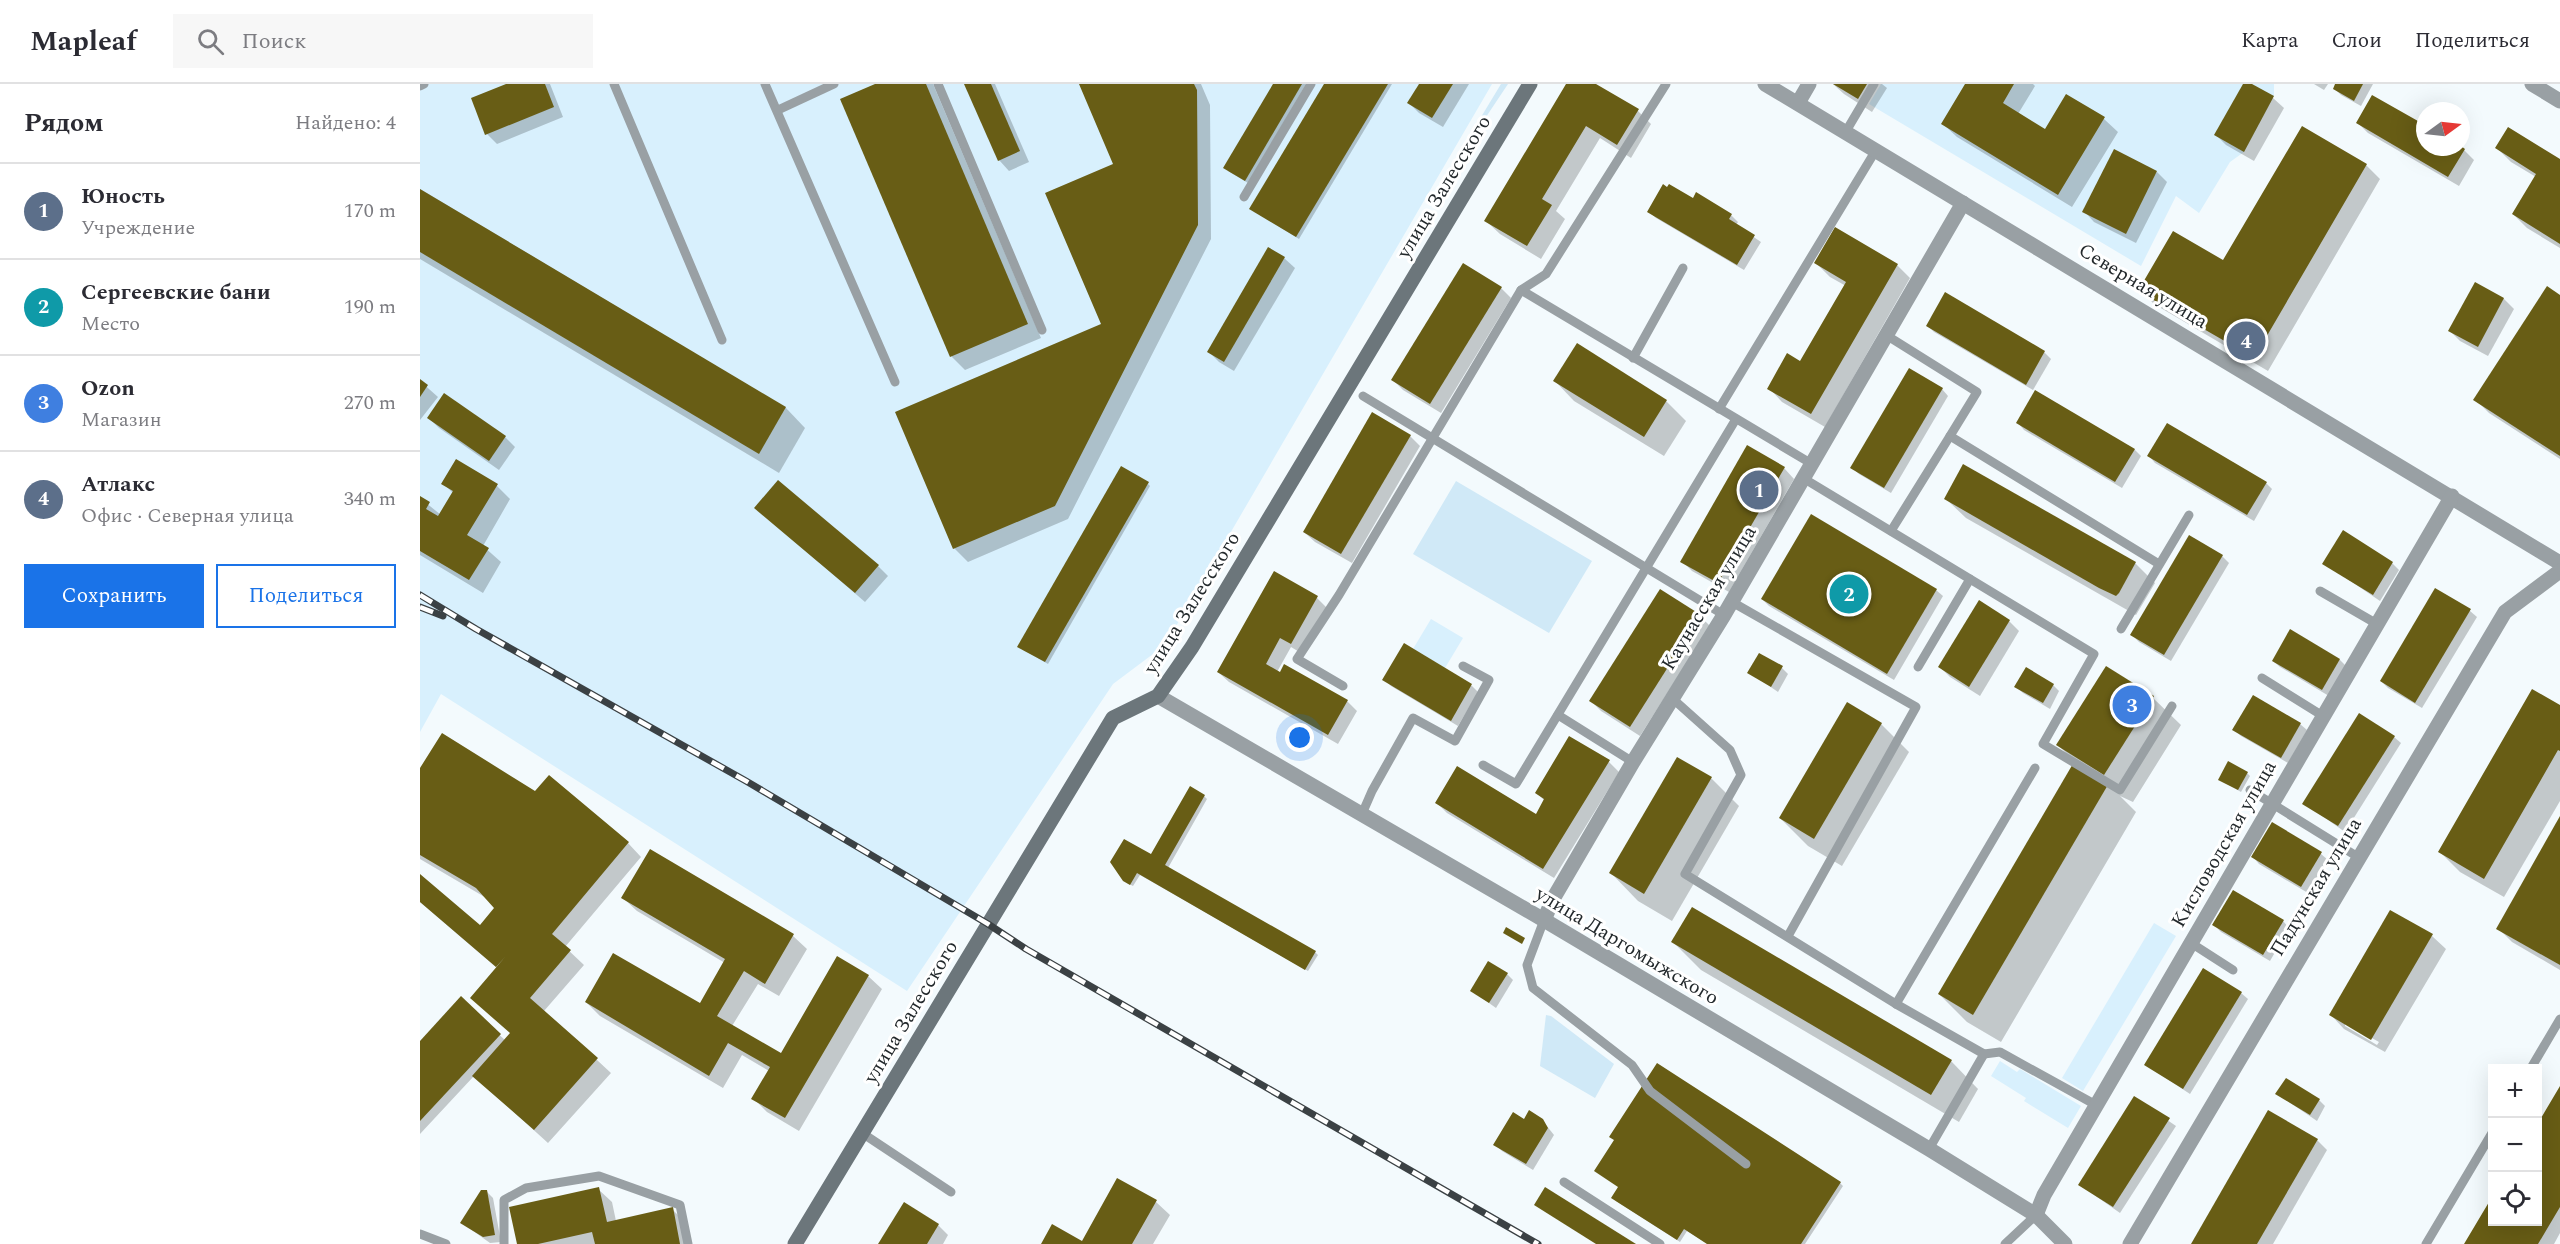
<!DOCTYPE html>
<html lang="ru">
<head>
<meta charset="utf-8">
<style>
  :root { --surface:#fff; --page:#f7f7f7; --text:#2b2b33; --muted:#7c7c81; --line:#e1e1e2; --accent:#1a73e8 }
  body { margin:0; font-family:Spectral,serif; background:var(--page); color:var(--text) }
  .controls { position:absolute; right:18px; bottom:18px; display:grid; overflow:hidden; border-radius:0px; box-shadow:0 6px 24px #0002 }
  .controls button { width:54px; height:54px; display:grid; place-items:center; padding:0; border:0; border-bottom:2px solid var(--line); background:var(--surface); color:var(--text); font:30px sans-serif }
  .compass { position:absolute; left:1996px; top:18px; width:54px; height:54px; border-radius:50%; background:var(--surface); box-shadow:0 6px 24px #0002; rotate:75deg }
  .you { position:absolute; left:880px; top:654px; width:21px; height:21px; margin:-15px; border:4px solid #fff; border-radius:50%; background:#1a73e8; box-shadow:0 0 0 9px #1a73e833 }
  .badge { display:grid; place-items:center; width:39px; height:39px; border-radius:50%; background:var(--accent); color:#fff; font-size:20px; font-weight:700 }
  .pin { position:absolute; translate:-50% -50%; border:3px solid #fff; box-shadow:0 2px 6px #0006 }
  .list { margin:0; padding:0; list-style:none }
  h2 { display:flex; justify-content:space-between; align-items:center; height:78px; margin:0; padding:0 24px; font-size:26px }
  h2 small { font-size:20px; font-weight:400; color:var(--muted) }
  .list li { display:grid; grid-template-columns:39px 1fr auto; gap:18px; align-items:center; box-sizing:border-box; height:96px; padding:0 24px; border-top:2px solid var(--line) }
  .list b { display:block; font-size:22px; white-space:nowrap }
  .list p { margin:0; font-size:20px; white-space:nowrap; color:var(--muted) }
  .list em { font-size:20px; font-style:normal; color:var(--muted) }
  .actions { display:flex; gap:12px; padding:18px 24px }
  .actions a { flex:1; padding:14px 0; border:2px solid var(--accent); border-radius:0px; text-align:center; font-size:21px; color:var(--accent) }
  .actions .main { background:var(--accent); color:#fff }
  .icon { flex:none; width:33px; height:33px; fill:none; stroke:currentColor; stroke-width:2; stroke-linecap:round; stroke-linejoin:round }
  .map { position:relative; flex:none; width:2140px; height:1160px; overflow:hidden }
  header { display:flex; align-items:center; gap:36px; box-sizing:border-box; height:84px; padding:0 30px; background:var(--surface); border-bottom:2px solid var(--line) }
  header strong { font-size:28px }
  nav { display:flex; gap:33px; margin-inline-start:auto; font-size:21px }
  .search { width:420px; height:54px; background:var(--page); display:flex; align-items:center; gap:15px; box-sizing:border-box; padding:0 21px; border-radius:0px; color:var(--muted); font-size:22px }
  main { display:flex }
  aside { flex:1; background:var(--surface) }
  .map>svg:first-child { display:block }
  .built { fill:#d8f0fd }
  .green { fill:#d0e9f7 }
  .shadow { fill:#0003; fill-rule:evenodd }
  .building { fill:#685d15 }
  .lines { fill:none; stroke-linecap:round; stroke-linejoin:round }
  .service { stroke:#99a0a4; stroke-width:9 }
  .minor { stroke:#99a0a4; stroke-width:15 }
  .tertiary { stroke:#99a0a4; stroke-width:15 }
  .secondary { stroke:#6c767b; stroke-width:15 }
  .rail-casing { stroke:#3b4144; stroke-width:7 }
  .rail { stroke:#fff; stroke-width:4.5; stroke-dasharray:14; stroke-linecap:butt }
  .labels { text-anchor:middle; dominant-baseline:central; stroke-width:6; stroke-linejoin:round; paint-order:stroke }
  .street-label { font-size:20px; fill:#23292c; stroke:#fff }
</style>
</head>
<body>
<header>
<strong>Mapleaf</strong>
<div class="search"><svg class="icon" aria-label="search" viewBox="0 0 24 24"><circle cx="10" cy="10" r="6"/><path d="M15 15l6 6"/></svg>Поиск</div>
<nav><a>Карта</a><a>Слои</a><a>Поделиться</a></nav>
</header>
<main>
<aside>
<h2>Рядом<small>Найдено: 4</small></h2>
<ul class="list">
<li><span class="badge" style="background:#5c6f8a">1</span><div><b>Юность</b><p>Учреждение</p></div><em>170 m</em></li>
<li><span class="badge" style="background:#0f9aa8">2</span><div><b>Сергеевские бани</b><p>Место</p></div><em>190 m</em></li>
<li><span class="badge" style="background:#3f7fe0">3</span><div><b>Ozon</b><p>Магазин</p></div><em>270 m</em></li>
<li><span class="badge" style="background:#5c6f8a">4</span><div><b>Атлакс</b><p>Офис · Северная улица</p></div><em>340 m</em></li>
</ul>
<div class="actions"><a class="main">Сохранить</a><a>Поделиться</a></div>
</aside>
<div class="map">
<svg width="2140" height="1160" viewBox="0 0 2140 1160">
  <rect width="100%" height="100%" fill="#f3fafd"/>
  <g class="built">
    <path d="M0 0H1072L745 561 693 600 487 907 21 610 0 648Z"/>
    <path d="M1461 0H1854V12L1824 68 1810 78 1779 129 1756 112 1721 182 1449 20Z"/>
    <path d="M1011 535 1043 554 1025 584 993 565Z"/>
    <path d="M1734 839 1756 852 1663 1007 1642 994Z"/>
    <path d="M1580 977 1597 988 1600 985 1661 1022 1648 1044 1604 1017 1606 1014 1571 992Z"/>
  </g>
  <g class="green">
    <path d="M1081 0H1088L1054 51 1052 48Z"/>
    <path d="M1036 397 1172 477 1129 549 993 470Z"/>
    <path d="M1126 931 1131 932 1194 980 1175 1014 1120 982Z"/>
  </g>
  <g class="shadow">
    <path d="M90 0H130L143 33 77 60 67 50Z"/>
    <path d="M459 0H513L621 254 545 286 532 273 422 16Z"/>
    <path d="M545 0H575L609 78 589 87 579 76Z"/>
    <path d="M660 0H781L790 21 791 155 648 435 548 478 534 464 683 241 695 81Z"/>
    <path d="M854 0H886L828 99 808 87Z"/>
    <path d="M906 0H972L879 155 834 127Z"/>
    <path d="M1001 0H1049L1023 43 999 29 989 19Z"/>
    <path d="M1148 0H1173L1218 27 1231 40 1211 74 1180 54 1136 127 1145 135 1121 175 1080 150 1066 137Z"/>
    <path d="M1413 0H1462L1467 4 1452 28 1424 10Z"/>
    <path d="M1547 0H1613L1615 2 1598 30 1626 47 1647 12 1684 35 1698 48 1652 123 1537 53 1523 40Z"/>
    <path d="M1824 0H1829L1853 14 1864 24 1834 77 1806 61 1796 51Z"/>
    <path d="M1894 0H1908L1904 6Z"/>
    <path d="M1917 0H1953L1941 22 1921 11 1914 4Z"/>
    <path d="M1938 39 2005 43V63L2044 66 2054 76 2039 102 1948 49Z"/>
    <path d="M2077 64 2140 77V164L2107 144 2093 130 2116 93 2091 78Z"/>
    <path d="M1946 81 1960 95 1848 287 1734 220 1720 206 1804 178Z"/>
    <path d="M1737 88 1747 98 1716 159 1674 138 1664 127Z"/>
    <path d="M0 105 366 324 385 344 359 389 0 175Z"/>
    <path d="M1277 111 1311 131 1318 138 1316 141 1341 158 1324 186 1236 134 1229 128 1273 116Z"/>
    <path d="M849 165 864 174 875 184 814 287 799 278 789 268Z"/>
    <path d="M1396 179 1477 181 1490 194 1405 343 1362 318 1349 304 1381 279 1426 202 1410 193Z"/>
    <path d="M2056 200 2084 215 2094 225 2068 272 2040 257 2030 247Z"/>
    <path d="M1081 204 1091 214 1021 329 983 306 973 296Z"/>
    <path d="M1526 210 1624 268 1631 275 1613 306 1514 248 1508 242Z"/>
    <path d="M2140 212V375L2069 329 2055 315Z"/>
    <path d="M0 297 18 313 0 336Z"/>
    <path d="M1135 297 1246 317 1266 337 1244 372 1154 317Z"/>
    <path d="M1522 305 1528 312 1471 409 1439 390 1432 384Z"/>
    <path d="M1616 308 1715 366 1721 372 1702 404 1604 346 1598 339Z"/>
    <path d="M9 334 85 353 95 363 79 386 19 344Z"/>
    <path d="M990 352 1000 362 932 479 895 458 884 448Z"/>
    <path d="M1328 363 1364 384 1374 395 1309 508 1272 487 1262 477Z"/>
    <path d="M1729 372 1846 399 1852 405 1834 437 1735 379Z"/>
    <path d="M1543 382 1715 479 1735 499 1716 531 1546 434 1526 415Z"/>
    <path d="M23 399 77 402 90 415 63 462 81 478 63 509 0 471V414L21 431 34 410Z"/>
    <path d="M728 400 730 402 628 580 602 565Z"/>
    <path d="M336 424 458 482 468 492 445 518Z"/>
    <path d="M1802 472 1809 479 1751 577 1719 558 1712 551Z"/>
    <path d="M1904 479H1972L1979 486 1960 517Z"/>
    <path d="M854 489 897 514 907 524 881 569 871 563 857 588 927 617 937 627 918 660 809 598 798 588Z"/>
    <path d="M1516 506 1523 512 1474 596 1349 522 1342 515Z"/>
    <path d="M2016 506 2050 527 2057 533 2002 624 1968 604 1961 597Z"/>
    <path d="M1280 532 1290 542 1220 652 1181 627 1171 617Z"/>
    <path d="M1589 537 1599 547 1560 612 1530 593 1520 583Z"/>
    <path d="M985 562 1052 602 1058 608 1038 642 971 602 964 595Z"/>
    <path d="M1920 576 1926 582 1909 612 1860 583 1853 577Z"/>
    <path d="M1362 584 1368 590 1358 608 1329 588Z"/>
    <path d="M1686 584 1733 614 1761 641 1713 718 1700 712 1716 728 1581 958 1547 938 1519 910 1655 678 1638 661Z"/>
    <path d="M1633 601 1639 607 1630 625 1603 609 1596 603Z"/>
    <path d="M2140 623V717L2084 813 2040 788 2020 768Z"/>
    <path d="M1461 640 1489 668 1422 782 1388 762 1360 734Z"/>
    <path d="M1880 640 1887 646 1868 679 1821 652 1814 646Z"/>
    <path d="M1974 653 1981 659 1925 748 1884 719Z"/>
    <path d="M1258 675 1292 695 1319 722 1252 837 1218 817 1191 789Z"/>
    <path d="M1189 678 1199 688 1134 794 1027 729 1017 719 1116 732 1125 717 1117 709Z"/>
    <path d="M0 687 115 709 208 759 221 773 145 863 164 881 124 927 191 989 128 1059 54 992 0 1050V959L41 915 86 957 91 950 77 884 0 818V792L65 847 76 824 68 815 0 775Z"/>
    <path d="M1827 689 1830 692 1821 708 1800 696Z"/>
    <path d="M784 712 787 715 748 784 895 868 898 871 888 887 720 791 713 802 707 799Z"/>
    <path d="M2140 735V886L2092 858 2078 844Z"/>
    <path d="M1852 740 1901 770 1908 776 1888 809 1839 780 1833 773Z"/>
    <path d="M203 814 373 852 387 865 359 912 338 900 312 942 361 971 448 892 462 905 379 1047 347 1028 333 1014 349 987 322 971 303 1004 180 932 166 918 280 921 305 879 217 827Z"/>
    <path d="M1863 837 1869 844 1850 877 1801 848 1794 841Z"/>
    <path d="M2012 852 2026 865 1965 968 1924 945 1911 931ZM1925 939 1959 958 1957 961 1925 942Z"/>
    <path d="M1253 858 1531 977 1558 1005 1539 1038 1281 886Z"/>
    <path d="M1087 890 1093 896 1076 924 1052 907Z"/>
    <path d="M1821 909 1828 915 1770 1010 1726 981Z"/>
    <path d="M2140 1005V1149L2134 1160H2046L2072 1116V1138H2118V1042Z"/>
    <path d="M1857 1010 1899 1016 1905 1022 1897 1037Z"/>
    <path d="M1715 1014 1756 1042 1700 1129 1660 1101Z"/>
    <path d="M1122 1036 1134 1051 1113 1086 1082 1067 1075 1060 1105 1037Z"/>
    <path d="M1195 1056 1420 1099 1423 1102 1385 1160H1288L1267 1147 1260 1158 1196 1117 1200 1103Z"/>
    <path d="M1897 1056 1907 1066 1853 1160H1772Z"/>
    <path d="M178 1105 192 1118 196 1137 252 1125 266 1139 270 1160H99Z"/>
    <path d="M66 1107 73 1114 81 1158 70 1159 42 1139Z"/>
    <path d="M736 1118 750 1131 733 1160H622L662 1159Z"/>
    <path d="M518 1141 528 1151 523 1160H460Z"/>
  </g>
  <g class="building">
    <path d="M86 0H125L134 23 65 51 51 14Z"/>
    <path d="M455 0H506L608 240 530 273 420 15Z"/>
    <path d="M544 0H571L600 67 578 77Z"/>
    <path d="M659 0H774L777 6 778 141 635 422 533 465 475 328 681 240 625 109 693 80Z"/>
    <path d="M853 0H882L825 97 803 84Z"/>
    <path d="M904 0H968L876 153 829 125Z"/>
    <path d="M999 0H1033L1012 34 987 19Z"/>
    <path d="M1146 0H1176L1219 25 1197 61 1166 42 1122 115 1132 121 1107 162 1064 137Z"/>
    <path d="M1413 0H1447L1438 15Z"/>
    <path d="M1545 0H1594L1583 19 1625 45 1646 10 1685 33 1638 111 1521 40Z"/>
    <path d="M1823 0H1832L1854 12 1824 68 1794 51Z"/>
    <path d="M1915 0H1943L1934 17 1913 5Z"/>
    <path d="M1952 11 2005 41V63L2041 62 2045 65 2028 93 1936 39Z"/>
    <path d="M1882 42 1947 80 1834 274 1718 207 1753 147 1803 176Z"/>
    <path d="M2088 43 2140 75V160L2092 130 2116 90 2075 64Z"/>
    <path d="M1694 65 1737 87 1706 150 1662 128Z"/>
    <path d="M1243 100 1247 103 1249 100 1273 114 1276 108 1312 130 1309 135 1335 151 1317 181 1227 128Z"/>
    <path d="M0 105 366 323 339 370 0 168Z"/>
    <path d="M1415 143 1478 180 1391 330 1347 305 1367 269 1380 277 1426 198 1394 179Z"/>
    <path d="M848 163 865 173 804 278 787 268Z"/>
    <path d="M1043 179 1082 203 1010 320 971 296Z"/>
    <path d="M2055 198 2084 214 2058 263 2028 247Z"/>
    <path d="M2127 202 2140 211V372L2053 316Z"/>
    <path d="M1525 208 1625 267 1606 301 1506 242Z"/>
    <path d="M1157 259 1247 316 1224 353 1133 297Z"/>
    <path d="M1489 284 1523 304 1464 404 1430 384Z"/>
    <path d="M0 295 8 301 0 313Z"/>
    <path d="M1615 306 1715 365 1695 398 1596 339Z"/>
    <path d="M24 309 86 352 69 377 7 334Z"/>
    <path d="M952 328 991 351 921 470 883 448Z"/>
    <path d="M1747 339 1847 398 1827 431 1727 372Z"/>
    <path d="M1327 361 1365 383 1298 499 1260 478Z"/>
    <path d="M36 375 78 400 47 451 69 464 49 496 0 467V412L10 418 6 425 18 432 33 407 21 400Z"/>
    <path d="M1543 380 1716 478 1699 509 1696 512 1679 504 1524 415Z"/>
    <path d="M701 382 729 398 625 578 597 563Z"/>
    <path d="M358 396 459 481 435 509 334 424Z"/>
    <path d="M1391 430 1517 505 1467 590 1341 515Z"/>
    <path d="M1923 446 1973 478 1953 511 1902 480Z"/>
    <path d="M1769 451 1803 471 1744 571 1710 551Z"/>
    <path d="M854 487 898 512 871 560 860 554 846 580 860 588 864 580 928 616 908 651 797 588Z"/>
    <path d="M2015 504 2051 525 1995 619 1960 597Z"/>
    <path d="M1240 505 1281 531 1210 643 1169 617Z"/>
    <path d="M1559 516 1590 536 1549 603 1518 583Z"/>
    <path d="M1870 545 1920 575 1902 606 1852 577Z"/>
    <path d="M984 559 1052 600 1031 637 962 596Z"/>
    <path d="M1339 569 1363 582 1351 603 1327 589Z"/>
    <path d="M1686 582 1734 612 1684 691 1636 661Z"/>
    <path d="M1606 583 1634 600 1623 619 1594 603Z"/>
    <path d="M2112 605 2140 621V667L2138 666 2064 795 2018 768Z"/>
    <path d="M1833 611 1881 639 1861 674 1812 646Z"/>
    <path d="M1427 618 1462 639 1394 755 1359 734Z"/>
    <path d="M1939 629 1975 652 1918 742 1882 720Z"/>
    <path d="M22 649 115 707 129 691 209 758 132 850 151 866 110 914 178 974 114 1046 52 992 90 949 50 914 85 873 76 883 0 818V790L60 841 74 824 56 804 0 771V684Z"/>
    <path d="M1149 652 1190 676 1123 785 1015 719 1037 682 1116 730 1124 715 1115 709Z"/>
    <path d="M1257 673 1292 693 1224 810 1189 789Z"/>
    <path d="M1808 677 1828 688 1818 706 1798 696Z"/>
    <path d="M1654 678 1689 699 1553 931 1518 910Z"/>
    <path d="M770 702 785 711 745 781 896 867 885 886 717 789 710 801 703 797 690 778 704 755 731 770Z"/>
    <path d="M2140 732V881L2076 845Z"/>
    <path d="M1852 738 1902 768 1881 803 1831 773Z"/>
    <path d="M230 765 374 850 345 900 324 887 297 932 361 969 417 872 449 891 365 1034 331 1015 350 983 308 959 289 992 165 918 193 869 280 919 305 875 201 814Z"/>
    <path d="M1813 806 1864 836 1843 871 1792 841Z"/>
    <path d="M1272 823 1532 976 1511 1011 1251 858Z"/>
    <path d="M1970 826 2013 850 1951 956 1909 931Z"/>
    <path d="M1086 843 1105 854 1102 860 1083 849Z"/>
    <path d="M1068 877 1088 889 1069 919 1050 907Z"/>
    <path d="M1783 884 1822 908 1763 1005 1724 981Z"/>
    <path d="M41 912 81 950 0 1037V957Z"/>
    <path d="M1237 979 1421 1098 1381 1160H1287L1264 1145 1257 1156 1191 1114 1198 1103 1174 1087 1194 1056 1189 1053Z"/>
    <path d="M1866 994 1900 1015 1890 1031 1855 1010Z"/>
    <path d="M2140 1002V1123L2118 1160H2044L2072 1113V1138H2118V1039Z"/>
    <path d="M1714 1012 1750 1034 1693 1123 1658 1101Z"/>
    <path d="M1109 1026 1123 1035 1128 1044 1106 1080 1073 1061 1093 1028 1104 1035Z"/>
    <path d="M1848 1026 1898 1055 1837 1160H1771Z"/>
    <path d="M697 1094 737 1116 712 1160H621L632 1140 662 1157Z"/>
    <path d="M179 1103 187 1138 253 1123 260 1160H175L172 1148 118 1160H97L89 1123Z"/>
    <path d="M1125 1103 1216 1160H1176L1114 1121Z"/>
    <path d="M61 1106H67L75 1151 63 1153 40 1139Z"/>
    <path d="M484 1118 519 1140 507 1160H458Z"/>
  </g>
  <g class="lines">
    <g class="service">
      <path d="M194 0 302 256"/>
      <path d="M345 0 475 298"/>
      <path d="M518 0 622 246"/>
      <path d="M0 2 4 0"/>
      <path d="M358 26 414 0"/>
      <path d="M1425 49 1454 0"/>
      <path d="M824 113 891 0"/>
      <path d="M1101 206 1392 380"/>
      <path d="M1466 251 1557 308 1530 352 1739 480"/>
      <path d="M1213 274 1263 184"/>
      <path d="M943 312 1304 531"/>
      <path d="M1299 325 1456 66"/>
      <path d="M1383 394 1674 570 1623 660 1700 706 1752 622"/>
      <path d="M1471 447 1530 352"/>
      <path d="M1900 507 1957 540"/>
      <path d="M1312 518 1496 623 1368 852"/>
      <path d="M1701 545 1769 431"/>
      <path d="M1498 583 1550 495"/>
      <path d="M1842 594 1903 632"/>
      <path d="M923 602 877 575 919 511 1101 206 1126 190 1246 0"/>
      <path d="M1253 615 1310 666 1321 691 1265 790 1476 920 1564 970 1509 1065"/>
      <path d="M1138 631 1213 678"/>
      <path d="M1063 681 1096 700 1316 335"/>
      <path d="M1830 706 1938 773"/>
      <path d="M942 730 952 707 993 634 1035 657 1069 596 1043 582"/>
      <path d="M1124 836 1107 881 1113 904 1212 981 1230 1007 1326 1080"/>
      <path d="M1771 859 1813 886"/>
      <path d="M1476 920 1615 684"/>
      <path d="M1564 970 1580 968 1676 1021"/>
      <path d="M2111 984 2140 935"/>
      <path d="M442 1049 531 1108"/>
      <path d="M1144 1098 1240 1160"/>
      <path d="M0 1150 26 1160"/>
      <path d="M84 1160V1116L106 1104 179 1092 260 1121 268 1160"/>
      <path d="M1585 1160 1616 1131"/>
      <path d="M2006 1160 2072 1049"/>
    </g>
    <g class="minor">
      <path d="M1345 0 2140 479"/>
      <path d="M2112 0 2140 17"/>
      <path d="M1378 19 1389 0"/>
      <path d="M1124 836 1133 815 1213 678 1304 531 1543 119"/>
      <path d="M1616 1131 1624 1111 2032 412"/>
    </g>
    <g class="tertiary">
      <path d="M738 612 1124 836 1509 1065 1616 1131 1645 1160"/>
      <path d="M1710 1160 2085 528 2140 487"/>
    </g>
    <path class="secondary" d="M375 1160 693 634 738 612 772 563 1110 0"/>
    <defs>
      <g id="rail">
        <path d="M0 511 56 545 326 697 568 840 606 865 1118 1160"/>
        <path d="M0 523 23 532"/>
      </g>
    </defs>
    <use href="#rail" class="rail-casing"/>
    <use href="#rail" class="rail"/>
  </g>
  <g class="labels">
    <g class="street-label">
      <text transform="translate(1024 103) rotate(-59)">улица Залесского</text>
      <text transform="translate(1723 202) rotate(31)">Северная улица</text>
      <text transform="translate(1289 514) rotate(-59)">Каунасская улица</text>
      <text transform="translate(772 519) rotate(-58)">улица Залесского</text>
      <text transform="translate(1804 760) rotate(-60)">Кисловодская улица</text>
      <text transform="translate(1896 803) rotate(-59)">Падунская улица</text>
      <text transform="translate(1207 862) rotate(31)">улица Даргомыжского</text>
      <text transform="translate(491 928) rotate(-59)">улица Залесского</text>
    </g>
  </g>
</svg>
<div class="controls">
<button>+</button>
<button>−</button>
<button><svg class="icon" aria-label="locate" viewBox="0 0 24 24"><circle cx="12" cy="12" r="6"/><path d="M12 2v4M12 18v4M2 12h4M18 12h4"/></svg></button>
</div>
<svg class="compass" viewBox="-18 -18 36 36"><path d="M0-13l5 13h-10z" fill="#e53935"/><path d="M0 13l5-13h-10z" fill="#7c7c81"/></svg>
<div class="you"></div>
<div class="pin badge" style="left:1339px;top:406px;background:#5c6f8a">1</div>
<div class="pin badge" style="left:1429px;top:510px;background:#0f9aa8">2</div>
<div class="pin badge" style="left:1712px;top:621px;background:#3f7fe0">3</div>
<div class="pin badge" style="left:1826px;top:257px;background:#5c6f8a">4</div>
</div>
</main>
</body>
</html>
